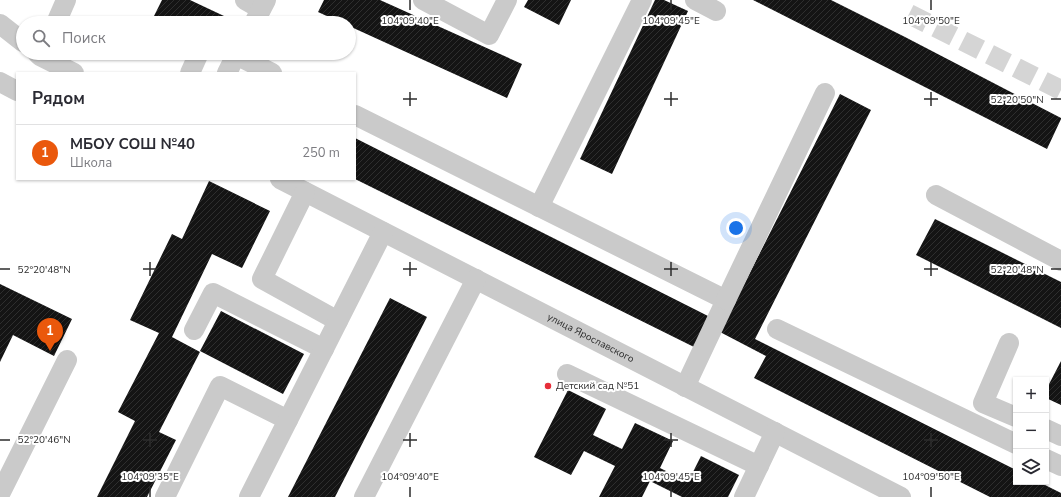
<!DOCTYPE html>
<html lang="ru">
<head>
<meta charset="utf-8">
<style>
  :root { --surface:#fff; --page:#f2f2f3; --text:#2b2b33; --muted:#7c7c81; --line:#e1e1e2; --accent:#ea580c }
  body { margin:0; font-family:"Nunito Sans",sans-serif; background:var(--page); color:var(--text) }
  .controls { position:absolute; right:12px; bottom:12px; display:grid; overflow:hidden; border-radius:0px; box-shadow:0 1px 3px #0004 }
  .controls button { width:36px; height:36px; display:grid; place-items:center; padding:0; border:0; border-bottom:1px solid var(--line); background:var(--surface); color:var(--text); font:20px sans-serif }
  .you { position:absolute; left:736px; top:228px; width:14px; height:14px; margin:-10px; border:3px solid #fff; border-radius:50%; background:#1a73e8; box-shadow:0 0 0 6px #1a73e833 }
  .badge { display:grid; place-items:center; width:26px; height:26px; border-radius:50%; background:var(--accent); color:#fff; font-size:13px; font-weight:700 }
  .pin { position:absolute; translate:-50% -33px; filter:drop-shadow(0 1px 2px #0008) }
  .pin::after { content:''; position:absolute; top:21px; width:14px; height:12px; background:inherit; clip-path:polygon(0 0,100% 0,50% 100%) }
  .list { margin:0; padding:0; list-style:none }
  h2 { display:flex; justify-content:space-between; align-items:center; height:52px; margin:0; padding:0 16px; font-size:17px }
  h2 small { font-size:13px; font-weight:400; color:var(--muted) }
  .list li { display:grid; grid-template-columns:26px 1fr auto; gap:12px; align-items:center; box-sizing:border-box; height:56px; padding:0 16px; border-top:1px solid var(--line) }
  .list b { display:block; font-size:15px; white-space:nowrap }
  .list p { margin:0; font-size:13px; white-space:nowrap; color:var(--muted) }
  .list em { font-size:13px; font-style:normal; color:var(--muted) }
  .icon { flex:none; width:22px; height:22px; fill:none; stroke:currentColor; stroke-width:2; stroke-linecap:round; stroke-linejoin:round }
  .map { position:relative; flex:none; width:1061px; height:497px; overflow:hidden }
  .search { position:absolute; background:var(--surface); box-shadow:0 1px 3px #0004; left:16px; top:16px; width:340px; height:44px; display:flex; align-items:center; gap:10px; box-sizing:border-box; padding:0 14px; border-radius:22px; color:var(--muted); font-size:15px }
  .panel { position:absolute; background:var(--surface); box-shadow:0 1px 3px #0004; left:16px; top:72px; width:340px; height:108px; border-radius:0px }
  .map>svg:first-child { display:block }
  .building { fill:url(#building-hatch) }
  .lines { fill:none; stroke-linecap:round; stroke-linejoin:round }
  .minor-tunnel { stroke:#d5d5d5; stroke-width:20; stroke-dasharray:20 10; stroke-linecap:butt }
  .minor { stroke:#cacaca; stroke-width:20 }
  .ticks { fill:none; stroke:#2d2d2d; stroke-width:1.5 }
  .poi-dot { fill:#e62e39; stroke:#fff; stroke-width:1.5 }
  .labels { text-anchor:middle; dominant-baseline:central; stroke-width:4; stroke-linejoin:round; paint-order:stroke }
  .street-label { font-size:10px; fill:#2d2d2d; stroke:#fff }
  .poi-label { font-size:10px; fill:#2d2d2d; stroke:#fff; text-anchor:start }
  .ticks-label { font-size:10px; text-anchor:middle; fill:#2d2d2d; stroke:#fff; stroke-width:4; stroke-linejoin:round; paint-order:stroke }
</style>
</head>
<body>
<div class="map">
<svg width="1061" height="497" viewBox="0 0 1061 497">
  <defs>
    <pattern id="building-hatch" width="6" height="6" patternUnits="userSpaceOnUse"><rect width="6" height="6" fill="#141414"/><path d="M-1 1l2-2M0 6l6-6M5 7l2-2" fill="none" stroke="#2e2e2e"/></pattern>
  </defs>
  <rect width="100%" height="100%" fill="#fff"/>
  <g class="building">
    <path d="M162 0H190L224 16 220 23H163L153 18Z"/>
    <path d="M324 0H380L522 64 507 98 349 26V23H342L318 12Z"/>
    <path d="M528 0H571L559 25 524 7Z"/>
    <path d="M655 0H664L688 11 612 174 580 159Z"/>
    <path d="M753 0H831L905 37 1061 118V119L1047 149Z"/>
    <path d="M840 94 871 110 755 339 1016 470V482H1039L1061 493V497H990L754 378 766 356 720 332Z"/>
    <path d="M355 138 708 316 694 347 355 179Z"/>
    <path d="M209 181 270 211 242 268 212 254 172 337 200 352 159 432 176 440 147 497H97L135 421 118 412 159 333 130 320 172 234 182 239Z"/>
    <path d="M935 219 1061 282V328L916 255Z"/>
    <path d="M0 284 72 319 54 356 13 335 0 362Z"/>
    <path d="M390 298 427 317 335 497H288Z"/>
    <path d="M221 311 304 354 283 394 200 351Z"/>
    <path d="M1061 361V405L1046 398V390Z"/>
    <path d="M568 390 606 409 593 435 622 449 635 423 673 441 660 468 688 482 701 456 739 475 728 497H682L650 481 642 497H599L615 466 584 451 571 475 534 457Z"/>
  </g>
  <g class="lines">
    <path class="minor-tunnel" d="M909 14 1061 90"/>
    <g class="minor">
      <path d="M245 0 261 9"/>
      <path d="M423 0 489 35 507 0"/>
      <path d="M695 0 716 11"/>
      <path d="M56 23 66 0"/>
      <path d="M254 23 266 0"/>
      <path d="M0 24 23 42"/>
      <path d="M37 53 40 56 74 73"/>
      <path d="M190 73 199 53"/>
      <path d="M227 73 236 55 272 73"/>
      <path d="M0 82 17 91"/>
      <path d="M355 115 726 300 685 387"/>
      <path id="s1" d="M280 179 901 497"/>
      <path d="M305 192 262 279 338 321"/>
      <path d="M936 195 1061 261"/>
      <path d="M539 207 642 0"/>
      <path d="M726 300 825 93"/>
      <path d="M777 329 1016 444"/>
      <path d="M194 330 213 293 324 349"/>
      <path d="M1009 343 983 403 1016 417"/>
      <path d="M567 374 759 466"/>
      <path d="M1046 429 1061 436"/>
      <path d="M1046 459 1061 466"/>
      <path d="M0 494 67 360"/>
      <path d="M165 497 220 386 288 420"/>
      <path d="M249 497 383 232"/>
      <path d="M364 497 476 279"/>
      <path d="M744 497 775 432"/>
    </g>
  </g>
  <path class="ticks" d="M410 0V10M671 0V10M931 0V10M410 92V106M671 92V106M931 92V106M403 99H417M664 99H678M924 99H938M1051 99H1061M150 262V276M410 262V276M671 262V276M931 262V276M0 269H10M143 269H157M403 269H417M664 269H678M924 269H938M1051 269H1061M150 433V447M410 433V447M671 433V447M931 433V447M0 440H10M143 440H157M403 440H417M664 440H678M924 440H938M150 487V497M410 487V497M671 487V497M931 487V497"/>
  <circle class="poi-dot" cx="548" cy="386" r="4"/>
  <g class="labels">
    <g class="street-label">
      <text stroke="none"><textPath href="#s1" startOffset="349">улица Ярославского</textPath></text>
    </g>
    <g class="poi-label">
      <text x="556" y="386">Детский сад №51</text>
    </g>
  </g>
  <g class="ticks-label">
    <text x="410" y="24">104°09'40"E</text>
    <text x="671" y="24">104°09'45"E</text>
    <text x="931" y="24">104°09'50"E</text>
    <text x="1017" y="103">52°20'50"N</text>
    <text x="44" y="273">52°20'48"N</text>
    <text x="1017" y="273">52°20'48"N</text>
    <text x="44" y="443">52°20'46"N</text>
    <text x="150" y="480">104°09'35"E</text>
    <text x="410" y="480">104°09'40"E</text>
    <text x="671" y="480">104°09'45"E</text>
    <text x="931" y="480">104°09'50"E</text>
  </g>
</svg>
<div class="controls">
<button>+</button>
<button>−</button>
<button><svg class="icon" aria-label="layers" viewBox="0 0 24 24"><path d="M12 4l9 5-9 5-9-5zM3 14l9 5 9-5"/></svg></button>
</div>
<div class="you"></div>
<div class="pin badge" style="left:50px;top:351px">1</div>
<div class="search"><svg class="icon" aria-label="search" viewBox="0 0 24 24"><circle cx="10" cy="10" r="6"/><path d="M15 15l6 6"/></svg>Поиск</div>
<section class="panel">
<h2>Рядом<small></small></h2>
<ul class="list">
<li><span class="badge">1</span><div><b>МБОУ СОШ №40</b><p>Школа</p></div><em>250 m</em></li>
</ul>
</section>
</div>
</body>
</html>
